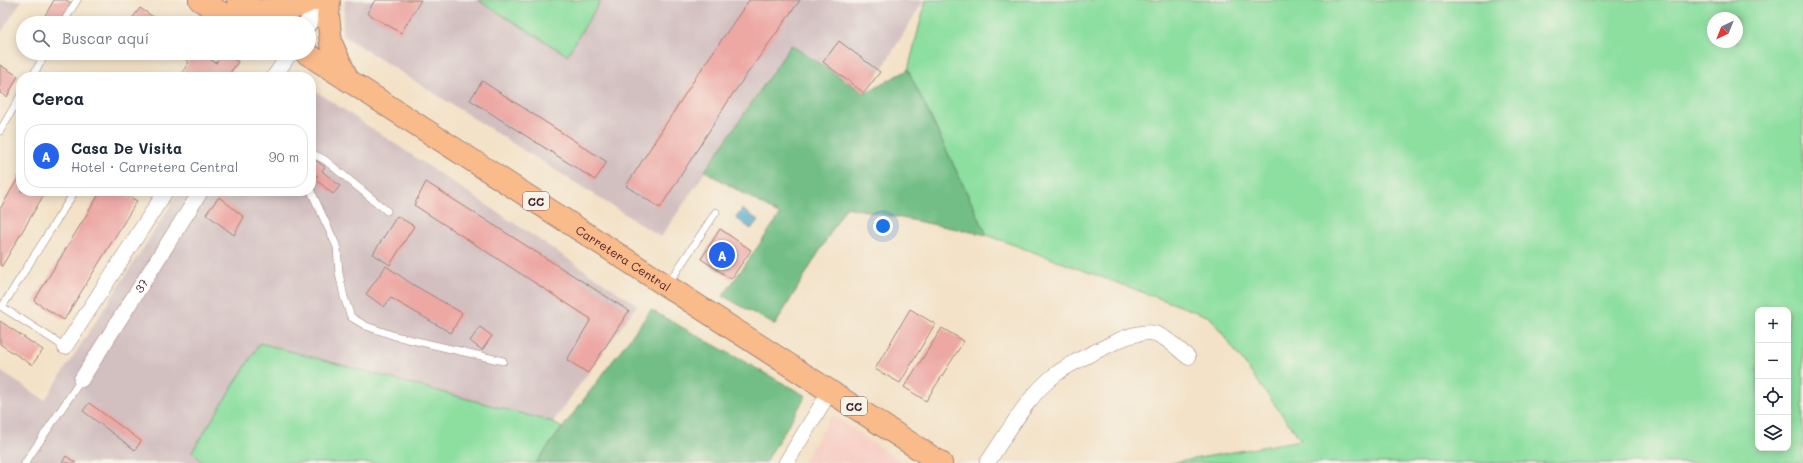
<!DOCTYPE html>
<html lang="es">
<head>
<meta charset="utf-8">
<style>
  :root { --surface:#fff; --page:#f6f6f7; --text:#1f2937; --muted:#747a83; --line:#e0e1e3; --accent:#2563eb }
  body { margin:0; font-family:Mali,sans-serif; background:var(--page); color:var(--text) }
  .controls { position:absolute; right:12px; bottom:12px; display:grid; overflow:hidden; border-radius:8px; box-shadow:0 2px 10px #0003 }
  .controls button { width:36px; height:36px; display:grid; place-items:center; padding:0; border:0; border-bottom:1px solid var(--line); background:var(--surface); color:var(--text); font:20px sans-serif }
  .compass { position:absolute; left:1707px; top:12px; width:36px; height:36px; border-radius:50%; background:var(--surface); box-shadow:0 2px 10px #0003; rotate:223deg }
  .you { position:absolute; left:883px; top:226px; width:14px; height:14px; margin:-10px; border:3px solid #fff; border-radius:50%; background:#1a73e8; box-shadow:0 0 0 6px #1a73e833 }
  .badge { display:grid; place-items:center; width:26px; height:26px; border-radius:50%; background:var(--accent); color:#fff; font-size:13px; font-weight:700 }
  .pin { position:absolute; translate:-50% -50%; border:2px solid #fff; box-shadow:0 1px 4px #0006 }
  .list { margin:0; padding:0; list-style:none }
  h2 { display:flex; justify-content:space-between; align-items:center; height:52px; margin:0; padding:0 16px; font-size:17px }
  h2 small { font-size:13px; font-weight:400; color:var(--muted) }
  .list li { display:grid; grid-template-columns:26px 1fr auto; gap:12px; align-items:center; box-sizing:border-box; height:64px; margin:0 8px 8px; padding:0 8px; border:1px solid var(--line); border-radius:16px }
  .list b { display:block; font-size:15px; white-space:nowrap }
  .list p { margin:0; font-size:13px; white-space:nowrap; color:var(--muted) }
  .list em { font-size:13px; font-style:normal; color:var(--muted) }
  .icon { flex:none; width:22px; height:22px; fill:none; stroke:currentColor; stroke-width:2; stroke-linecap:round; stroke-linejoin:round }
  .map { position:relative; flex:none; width:1803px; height:463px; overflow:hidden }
  .search { position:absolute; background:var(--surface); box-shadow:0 2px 10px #0003; left:16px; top:16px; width:300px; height:44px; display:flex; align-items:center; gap:10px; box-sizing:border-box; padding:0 14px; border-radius:22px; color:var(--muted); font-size:15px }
  .panel { position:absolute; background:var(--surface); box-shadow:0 2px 10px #0003; left:16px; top:72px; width:300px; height:124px; border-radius:16px }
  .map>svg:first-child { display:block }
  .built { fill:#f7d1c7 }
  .industrial { fill:#d2bfc0 }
  .green { fill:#8ddfa0; stroke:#6c7f66; fill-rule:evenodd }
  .forest { fill:#72be86; stroke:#5e6e58 }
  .water { fill:#4ba4c9; stroke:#4a627a }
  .building { fill:#eda8a4 }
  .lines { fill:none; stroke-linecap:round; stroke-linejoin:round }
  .service-casing { stroke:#9e8079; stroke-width:8 }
  .minor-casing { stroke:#9e8079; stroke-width:16 }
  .tertiary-casing { stroke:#9e8079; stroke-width:20 }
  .primary-casing { stroke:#9e8079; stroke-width:24 }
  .service { stroke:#fff; stroke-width:7 }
  .minor { stroke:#fff; stroke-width:15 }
  .tertiary { stroke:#fff; stroke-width:18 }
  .primary { stroke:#fabb8b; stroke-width:22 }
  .labels { text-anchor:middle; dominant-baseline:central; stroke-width:3; stroke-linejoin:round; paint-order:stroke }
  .shield { fill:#f7f3e8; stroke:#7e5f64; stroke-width:1 }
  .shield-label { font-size:11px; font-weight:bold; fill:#4a1f2b }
  .street-label { font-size:12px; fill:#4a1f2b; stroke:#f7f3e8 }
</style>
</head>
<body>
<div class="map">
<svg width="1803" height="463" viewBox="0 0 1803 463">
  <rect width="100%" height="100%" fill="#f7f3e8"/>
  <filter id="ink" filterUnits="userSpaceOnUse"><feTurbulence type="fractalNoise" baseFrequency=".025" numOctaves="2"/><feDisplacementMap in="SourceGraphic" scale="8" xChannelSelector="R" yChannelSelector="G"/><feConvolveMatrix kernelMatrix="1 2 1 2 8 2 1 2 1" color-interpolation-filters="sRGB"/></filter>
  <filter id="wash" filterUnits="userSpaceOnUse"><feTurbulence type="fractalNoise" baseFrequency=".012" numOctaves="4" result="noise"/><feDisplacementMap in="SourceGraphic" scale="16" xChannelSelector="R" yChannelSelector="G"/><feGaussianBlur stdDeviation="0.9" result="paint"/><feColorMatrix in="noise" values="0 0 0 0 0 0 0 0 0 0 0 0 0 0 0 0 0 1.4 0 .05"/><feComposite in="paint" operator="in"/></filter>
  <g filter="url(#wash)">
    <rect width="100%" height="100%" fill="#f3e2c7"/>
    <path class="built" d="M832 415 903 463H803Z"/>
    <g class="industrial">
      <path d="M0 0H22L0 34Z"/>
      <path d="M345 0H924L880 72 864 93 791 45 661 237 342 35Z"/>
      <path d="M311 88 637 305 553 422 260 343 192 452 203 463H0V371L45 400 180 191H311Z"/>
    </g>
    <g class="green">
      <path d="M478 0H601L567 55Z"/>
      <path d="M926 0H1803V463H1171L1301 440 1210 317 987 235 908 70ZM1713 18H1737V42H1713ZM1758 310H1788V448H1758Z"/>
      <path d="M260 343 553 422 562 428 536 463H203L192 452Z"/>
    </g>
    <g class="forest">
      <path d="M791 45 864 93 908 70 987 235 846 207 775 325 723 296 780 215 705 171Z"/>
      <path d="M651 310 806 396 765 463H536Z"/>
    </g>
    <path class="water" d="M742 209 758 220 751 229 736 218Z"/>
    <g id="blocks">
      <g class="building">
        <path d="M54 0H66L71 3 59 23H49L43 19Z"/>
        <path d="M375 0H421L401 33 367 13Z"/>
        <path d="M749 0H800L732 95 660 208 626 186 698 74Z"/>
        <path d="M140 8 162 23H135L131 20Z"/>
        <path d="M202 10 215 18 212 23H194Z"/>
        <path d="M177 17 185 23H173Z"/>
        <path d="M839 41 880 72 864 93 823 62Z"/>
        <path d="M176 53H200L216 63 223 53H225L238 62 227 77H189L182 73 189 62Z"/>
        <path d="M0 65 18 76 7 97 0 93Z"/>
        <path d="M482 81 607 162 595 180 470 100Z"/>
        <path d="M314 159 325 167 322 171 340 186 333 194 315 179 318 176 311 171V164Z"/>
        <path d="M21 173V191H46L2 266 0 265V209Z"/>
        <path d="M426 182 629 311 588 373 567 360 591 319 414 205Z"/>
        <path d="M101 191H120L137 201 64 320 34 301Z"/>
        <path d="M219 197 244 217 234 235 206 214Z"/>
        <path d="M397 216 414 226 390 265 373 254Z"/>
        <path d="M720 229 751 250 731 279 701 259Z"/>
        <path d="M386 266 412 284 462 313 451 333 391 298 384 307 366 294Z"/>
        <path d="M910 309 935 324 900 383 875 369Z"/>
        <path d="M0 321 43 350 32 365 0 344Z"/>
        <path d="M480 327 492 336 482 350 470 341Z"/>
        <path d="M942 328 964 341 926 401 904 387Z"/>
        <path d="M89 403 141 441 135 450 83 411Z"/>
        <path d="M66 456 76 463H62Z"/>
      </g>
    </g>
  </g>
  <g filter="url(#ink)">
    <use href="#blocks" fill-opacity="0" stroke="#9e8079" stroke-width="1"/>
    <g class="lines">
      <defs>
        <g id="service">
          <path d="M63 23 77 0"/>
          <path d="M32 77 46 53"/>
          <path d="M0 131 21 95"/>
          <path d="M311 153 325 160 387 211"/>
          <path d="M311 191 337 247 339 273 344 297 351 317 366 326 395 336 503 361"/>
          <path d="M668 284 716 212"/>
          <path d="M65 347 2 307 75 191"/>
          <path d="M25 463 81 380"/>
        </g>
        <g id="minor">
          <path d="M274 77 290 53"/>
          <path d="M65 347 166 191"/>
          <path id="s1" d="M81 380 201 191"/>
          <path d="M786 463 830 391"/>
          <path d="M987 463C1008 433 1026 397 1056 374 1071 363 1090 354 1107 346 1120 339 1137 331 1153 333 1166 336 1178 349 1188 357"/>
        </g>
        <path id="tertiary" d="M308 23 321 0"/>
        <g id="primary">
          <path d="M200 0 238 23"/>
          <path d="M238 0 255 11 267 21"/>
          <path d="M329 0 328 16 331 43 348 80"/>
          <path d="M255 11 291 9 312 0"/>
          <path id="s2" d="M306 53 941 463"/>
        </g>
      </defs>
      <use href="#service" class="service-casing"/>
      <use href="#minor" class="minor-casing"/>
      <use href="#tertiary" class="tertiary-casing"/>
      <use href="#primary" class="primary-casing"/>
      <use href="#service" class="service"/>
      <use href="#minor" class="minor"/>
      <use href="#tertiary" class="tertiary"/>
      <use href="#primary" class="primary"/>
    </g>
  </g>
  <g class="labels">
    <g class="shield">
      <rect x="523" y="192" width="26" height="18" rx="3"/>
      <rect x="841" y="397" width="26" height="18" rx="3"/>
    </g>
    <g class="shield-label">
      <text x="536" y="201">CC</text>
      <text x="854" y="406">CC</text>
    </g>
    <g class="street-label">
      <text stroke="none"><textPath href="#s2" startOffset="378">Carretera Central</textPath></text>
      <text stroke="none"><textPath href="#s1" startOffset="112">37</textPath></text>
    </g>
  </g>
</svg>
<div class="controls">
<button>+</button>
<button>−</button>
<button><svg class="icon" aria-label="locate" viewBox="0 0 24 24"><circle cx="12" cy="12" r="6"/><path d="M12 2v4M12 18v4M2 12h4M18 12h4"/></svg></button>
<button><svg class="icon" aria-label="layers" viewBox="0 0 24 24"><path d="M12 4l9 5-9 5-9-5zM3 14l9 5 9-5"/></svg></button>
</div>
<svg class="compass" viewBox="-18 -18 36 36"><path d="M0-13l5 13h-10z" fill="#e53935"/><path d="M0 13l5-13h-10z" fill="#747a83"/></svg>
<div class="you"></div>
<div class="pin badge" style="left:722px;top:255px">A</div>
<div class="search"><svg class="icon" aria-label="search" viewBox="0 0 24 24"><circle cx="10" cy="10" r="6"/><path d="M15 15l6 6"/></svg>Buscar aquí</div>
<section class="panel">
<h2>Cerca<small></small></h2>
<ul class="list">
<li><span class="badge">A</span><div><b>Casa De Visita</b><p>Hotel · Carretera Central</p></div><em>90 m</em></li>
</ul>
</section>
</div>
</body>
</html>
